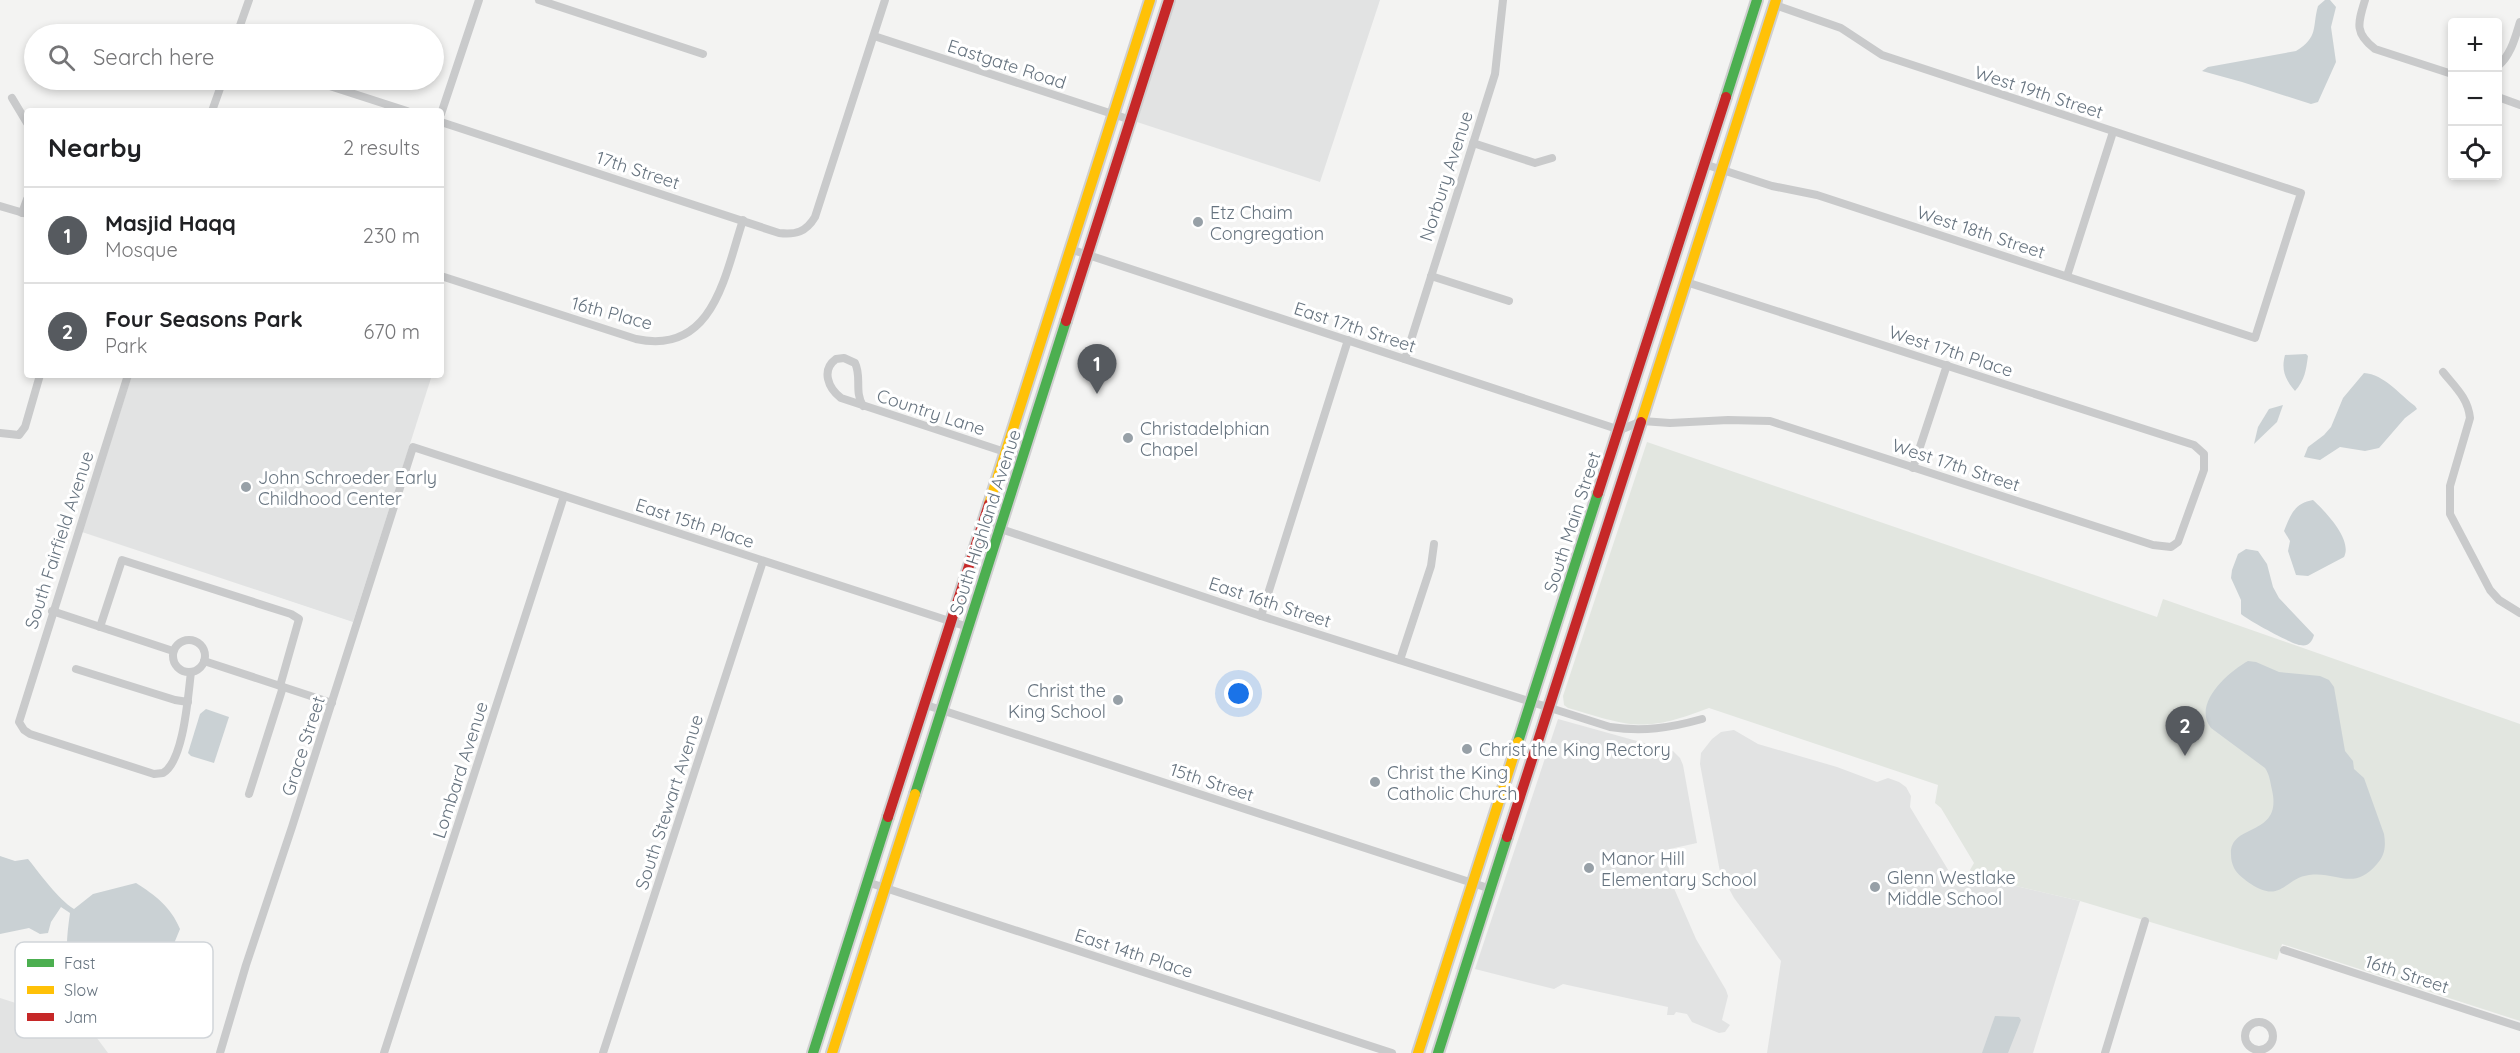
<!DOCTYPE html>
<html lang="en">
<head>
<meta charset="utf-8">
<style>
  :root { --surface:#fff; --page:#f2f2f2; --text:#202124; --muted:#757577; --line:#e0e0e0; --accent:#565a5f }
  body { margin:0; font-family:Quicksand,sans-serif; background:var(--page); color:var(--text) }
  .controls { position:absolute; right:18px; top:18px; display:grid; overflow:hidden; border-radius:6px; box-shadow:0 3px 9px #0003 }
  .controls button { width:54px; height:54px; display:grid; place-items:center; padding:0; border:0; border-bottom:2px solid var(--line); background:var(--surface); color:var(--text); font:30px sans-serif }
  .you { position:absolute; left:1239px; top:694px; width:21px; height:21px; margin:-15px; border:4px solid #fff; border-radius:50%; background:#1a73e8; box-shadow:0 0 0 9px #1a73e833 }
  .badge { display:grid; place-items:center; width:39px; height:39px; border-radius:50%; background:var(--accent); color:#fff; font-size:20px; font-weight:700 }
  .pin { position:absolute; translate:-50% -50px; filter:drop-shadow(0 2px 3px #0008) }
  .pin::after { content:''; position:absolute; top:32px; width:21px; height:18px; background:inherit; clip-path:polygon(0 0,100% 0,50% 100%) }
  .list { margin:0; padding:0; list-style:none }
  h2 { display:flex; justify-content:space-between; align-items:center; height:78px; margin:0; padding:0 24px; font-size:26px }
  h2 small { font-size:20px; font-weight:400; color:var(--muted) }
  .list li { display:grid; grid-template-columns:39px 1fr auto; gap:18px; align-items:center; box-sizing:border-box; height:96px; padding:0 24px; border-top:2px solid var(--line) }
  .list b { display:block; font-size:22px; white-space:nowrap }
  .list p { margin:0; font-size:20px; white-space:nowrap; color:var(--muted) }
  .list em { font-size:20px; font-style:normal; color:var(--muted) }
  .icon { flex:none; width:33px; height:33px; fill:none; stroke:currentColor; stroke-width:2; stroke-linecap:round; stroke-linejoin:round }
  .map { position:relative; flex:none; width:2520px; height:1053px; overflow:hidden }
  .search { position:absolute; background:var(--surface); box-shadow:0 3px 9px #0003; left:24px; top:24px; width:420px; height:66px; display:flex; align-items:center; gap:15px; box-sizing:border-box; padding:0 21px; border-radius:33px; color:var(--muted); font-size:22px }
  .panel { position:absolute; background:var(--surface); box-shadow:0 3px 9px #0003; left:24px; top:108px; width:420px; height:270px; border-radius:6px }
  .map>svg:first-child { display:block }
  .built { fill:#e2e3e3 }
  .green { fill:#e2e6e0 }
  .water { fill:#cad1d4 }
  .lines { fill:none; stroke-linecap:round; stroke-linejoin:round }
  .fast-casing { stroke:#cfcfd0; stroke-width:14 }
  .slow-casing { stroke:#cfcfd0; stroke-width:14 }
  .jam-casing { stroke:#cfcfd0; stroke-width:14 }
  .street { stroke:#c9cacb; stroke-width:8 }
  .fast { stroke:#4caf50; stroke-width:10 }
  .slow { stroke:#ffc107; stroke-width:10 }
  .jam { stroke:#c62828; stroke-width:10 }
  .poi-dot { fill:#97a0a7; stroke:#fff; stroke-width:2 }
  .labels { text-anchor:middle; dominant-baseline:central; stroke-width:6; stroke-linejoin:round; paint-order:stroke }
  .street-label { font-size:18px; fill:#66737f; stroke:#fff }
  .poi-label { font-size:18px; fill:#66737f; stroke:#fff; text-anchor:start }
  .key { fill:#fff; stroke:#d1d5d9; stroke-width:1.5 }
  .key-label { font-size:16px; fill:#66737f }
</style>
</head>
<body>
<div class="map">
<svg width="2520" height="1053" viewBox="0 0 2520 1053">
  <rect width="100%" height="100%" fill="#f3f3f2"/>
  <g class="built">
    <path d="M1175 0H1380L1320 182 1137 122Z"/>
    <path d="M132 375H432L353 622 82 532Z"/>
    <path d="M1558 719 1673 751 1680 758 1683 765 1697 843 1665 850 1673 886 1696 939 1726 990 1728 996 1722 1020 1730 1025 1725 1032 1719 1033 1692 1022 1687 1014 1676 1012 1674 1015H1667L1668 1007 1563 984 1554 989 1475 969Z"/>
    <path d="M1734 730 1758 744 1837 767 1877 782 1888 778 1899 782 1906 787 1911 796 1910 807 1950 873 1960 876 1978 877 2080 901 2033 1053H1767L1781 961 1734 898 1720 872 1700 764 1701 753 1712 739 1721 732Z"/>
    <path d="M0 998 88 1026 108 1053H0Z"/>
  </g>
  <path class="green" d="M1647 442 2157 617 2163 599 2520 724V1021L2282 944 2277 960 2080 901 1978 877 1970 870 1974 863 1941 808 1935 803 1938 785 1709 708C1644 733 1632 727 1568 708L1564 705 1563 696Z"/>
  <g class="water">
    <path d="M2325 0H2330L2336 7 2331 27 2336 62 2318 102 2311 104 2242 82 2202 71 2208 67 2296 51C2319 37 2312 27 2318 6Z"/>
    <path d="M2306 354 2308 356C2306 370 2305 380 2295 391 2285 379 2281 370 2285 355Z"/>
    <path d="M2364 373C2384 374 2400 395 2415 406L2417 409 2405 418 2379 448 2365 451 2340 447 2320 460 2304 457 2308 447 2324 435 2331 427 2343 398Z"/>
    <path d="M2283 405 2277 422 2254 444 2258 427 2269 409Z"/>
    <path d="M2313 500C2325 511 2353 540 2344 557L2308 576 2296 575 2288 551 2290 541 2284 531C2290 516 2294 503 2313 500Z"/>
    <path d="M2246 549 2258 551 2267 564 2273 587 2279 598 2314 635C2312 642 2308 647 2300 645 2291 644 2248 620 2241 614V600L2231 578 2232 570 2238 554Z"/>
    <path d="M2248 661 2256 662 2279 672 2320 676 2329 680 2334 687 2345 751 2353 761 2354 769 2364 778 2384 834C2386 846 2385 855 2377 864 2353 892 2338 871 2309 875 2285 878 2281 904 2251 884 2245 880 2237 874 2234 868 2232 864 2231 859 2231 855 2229 822 2283 838 2272 790 2270 781 2270 776 2265 768L2211 728C2192 704 2228 672 2248 661Z"/>
    <path d="M206 709 229 717 214 763 191 756 188 753 200 714Z"/>
    <path d="M0 856 15 861 28 859C41 875 58 899 74 909L93 894 136 883C155 895 171 907 180 929L173 946 174 960 165 967 147 1009C135 1012 113 1022 101 1014 97 1012 92 1004 89 1000 63 972 65 949 70 913L61 907 51 922 48 933 40 934 29 928 0 934Z"/>
    <path d="M1995 1016 2019 1017 2021 1020 2008 1053H1982Z"/>
  </g>
  <g class="lines">
    <defs>
      <g id="fast">
        <path d="M1726 97 1757 0"/>
        <path d="M1518 742 1598 493"/>
        <path d="M915 794 1066 321"/>
        <path d="M813 1053 888 817"/>
        <path d="M1438 1053 1507 837"/>
      </g>
      <g id="slow">
        <path d="M1641 422 1776 0"/>
        <path d="M989 504 1150 0"/>
        <path d="M832 1053 915 794"/>
        <path d="M1418 1053 1518 742"/>
      </g>
      <g id="jam">
        <path d="M1066 321 1169 0"/>
        <path d="M1598 493 1726 97"/>
        <path d="M888 817 989 504"/>
        <path d="M1507 837 1641 422"/>
      </g>
    </defs>
    <use href="#fast" class="fast-casing"/>
    <use href="#slow" class="slow-casing"/>
    <use href="#jam" class="jam-casing"/>
    <g class="street">
      <path d="M539 0 703 54"/>
      <path d="M2365 0C2358 23 2354 33 2375 49L2452 74"/>
      <path d="M237 34 249 0"/>
      <path d="M874 36 1131 120"/>
      <path d="M2498 66C2511 55 2515 38 2520 22"/>
      <path d="M311 80 407 111"/>
      <path d="M2498 97 2520 105"/>
      <path d="M12 98 27 123"/>
      <path d="M212 111 223 80"/>
      <path d="M441 114 479 0"/>
      <path d="M441 122 779 233C796 235 806 232 815 217L885 0"/>
      <path d="M1473 143 1535 163 1552 158"/>
      <path d="M1704 164 1772 186 1817 195 2255 338 2301 193 1882 55 1841 28 1775 5"/>
      <path d="M0 206 27 214"/>
      <path d="M22 213 27 199"/>
      <path d="M1070 249 1620 430 1642 421 1670 423 1728 420 1770 421 2153 545 2171 547 2178 542 2204 470V454L2194 445 1686 282"/>
      <path d="M441 276 636 339C714 356 725 274 743 220"/>
      <path d="M1431 276 1509 301"/>
      <path d="M2067 276 2113 132"/>
      <path d="M1405 359 1495 74 1503 0"/>
      <path d="M2443 372C2455 387 2468 398 2470 418L2450 486V514L2490 590 2499 600 2520 613"/>
      <path d="M128 375 19 722 24 730 30 734 154 774 163 773C184 761 188 695 191 672"/>
      <path d="M863 406C854 391 862 377 855 363L844 358 836 359C821 370 828 388 841 398L1005 452 1023 458"/>
      <path d="M0 433 19 435 25 427 40 375"/>
      <path d="M1913 468 1947 365"/>
      <path d="M983 523 1261 616 1610 727C1643 732 1670 728 1702 719"/>
      <path d="M52 611 173 651"/>
      <path d="M1261 616 1348 340"/>
      <path d="M100 627 122 560 291 614 299 619 280 686"/>
      <circle cx="189" cy="656" r="16"/>
      <path d="M1400 660 1431 566 1434 544"/>
      <path d="M204 661 332 703"/>
      <path d="M76 669 175 700 188 702"/>
      <path d="M923 704 1491 889"/>
      <path d="M249 794 283 687"/>
      <path d="M867 882 1392 1053"/>
      <path d="M2284 950 2520 1027"/>
      <circle cx="2259" cy="1036" r="14"/>
      <path d="M220 1053 246 965 292 827 413 447 968 627"/>
      <path d="M384 1053 564 496"/>
      <path d="M603 1053 763 561"/>
      <path d="M2105 1053 2145 921"/>
    </g>
    <use href="#fast" class="fast"/>
    <use href="#slow" class="slow"/>
    <use href="#jam" class="jam"/>
  </g>
  <g class="poi-dot">
    <circle cx="1198" cy="222" r="6"/>
    <circle cx="1128" cy="438" r="6"/>
    <circle cx="246" cy="487" r="6"/>
    <circle cx="1118" cy="700" r="6"/>
    <circle cx="1467" cy="749" r="6"/>
    <circle cx="1375" cy="782" r="6"/>
    <circle cx="1589" cy="868" r="6"/>
    <circle cx="1875" cy="887" r="6"/>
  </g>
  <g class="labels">
    <g class="street-label">
      <text transform="translate(1007 64) rotate(18)">Eastgate Road</text>
      <text transform="translate(2039 92) rotate(18)">West 19th Street</text>
      <text transform="translate(638 170) rotate(18)">17th Street</text>
      <text transform="translate(1446 176) rotate(-72)">Norbury Avenue</text>
      <text transform="translate(1981 232) rotate(18)">West 18th Street</text>
      <text transform="translate(612 313) rotate(15)">16th Place</text>
      <text transform="translate(1355 327) rotate(18)">East 17th Street</text>
      <text transform="translate(1951 351) rotate(18)">West 17th Place</text>
      <text transform="translate(931 412) rotate(18)">Country Lane</text>
      <text transform="translate(1956 465) rotate(18)">West 17th Street</text>
      <text transform="translate(985 522) rotate(-72)">South Highland Avenue</text>
      <text transform="translate(1572 522) rotate(-72)">South Main Street</text>
      <text transform="translate(695 523) rotate(18)">East 15th Place</text>
      <text transform="translate(59 540) rotate(-72)">South Fairfield Avenue</text>
      <text transform="translate(1270 602) rotate(18)">East 16th Street</text>
      <text transform="translate(303 746) rotate(-72)">Grace Street</text>
      <text transform="translate(460 770) rotate(-72)">Lombard Avenue</text>
      <text transform="translate(1212 782) rotate(18)">15th Street</text>
      <text transform="translate(669 802) rotate(-72)">South Stewart Avenue</text>
      <text transform="translate(1134 953) rotate(18)">East 14th Place</text>
      <text transform="translate(2407 974) rotate(18)">16th Street</text>
    </g>
    <g class="poi-label">
      <text x="1210" y="212">Etz Chaim<tspan x="1210" dy="21">Congregation</tspan></text>
      <text x="1140" y="428">Christadelphian<tspan x="1140" dy="21">Chapel</tspan></text>
      <text x="258" y="477">John Schroeder Early<tspan x="258" dy="21">Childhood Center</tspan></text>
      <text x="1106" y="690" text-anchor="end">Christ the<tspan x="1106" dy="21">King School</tspan></text>
      <text x="1479" y="749">Christ the King Rectory</text>
      <text x="1387" y="772">Christ the King<tspan x="1387" dy="21">Catholic Church</tspan></text>
      <text x="1601" y="858">Manor Hill<tspan x="1601" dy="21">Elementary School</tspan></text>
      <text x="1887" y="877">Glenn Westlake<tspan x="1887" dy="21">Middle School</tspan></text>
    </g>
  </g>
  <rect x="15" y="942" width="198" height="96" rx="9" class="key"/>
  <rect x="27" y="959" width="27" height="8" fill="#4caf50"/>
  <rect x="27" y="986" width="27" height="8" fill="#ffc107"/>
  <rect x="27" y="1013" width="27" height="8" fill="#c62828"/>
  <g class="key-label">
    <text x="64" y="969">Fast</text>
    <text x="64" y="996">Slow</text>
    <text x="64" y="1023">Jam</text>
  </g>
</svg>
<div class="controls">
<button>+</button>
<button>−</button>
<button><svg class="icon" aria-label="locate" viewBox="0 0 24 24"><circle cx="12" cy="12" r="6"/><path d="M12 2v4M12 18v4M2 12h4M18 12h4"/></svg></button>
</div>
<div class="you"></div>
<div class="pin badge" style="left:1097px;top:394px">1</div>
<div class="pin badge" style="left:2185px;top:756px">2</div>
<div class="search"><svg class="icon" aria-label="search" viewBox="0 0 24 24"><circle cx="10" cy="10" r="6"/><path d="M15 15l6 6"/></svg>Search here</div>
<section class="panel">
<h2>Nearby<small>2 results</small></h2>
<ul class="list">
<li><span class="badge">1</span><div><b>Masjid Haqq</b><p>Mosque</p></div><em>230 m</em></li>
<li><span class="badge">2</span><div><b>Four Seasons Park</b><p>Park</p></div><em>670 m</em></li>
</ul>
</section>
</div>
</body>
</html>
